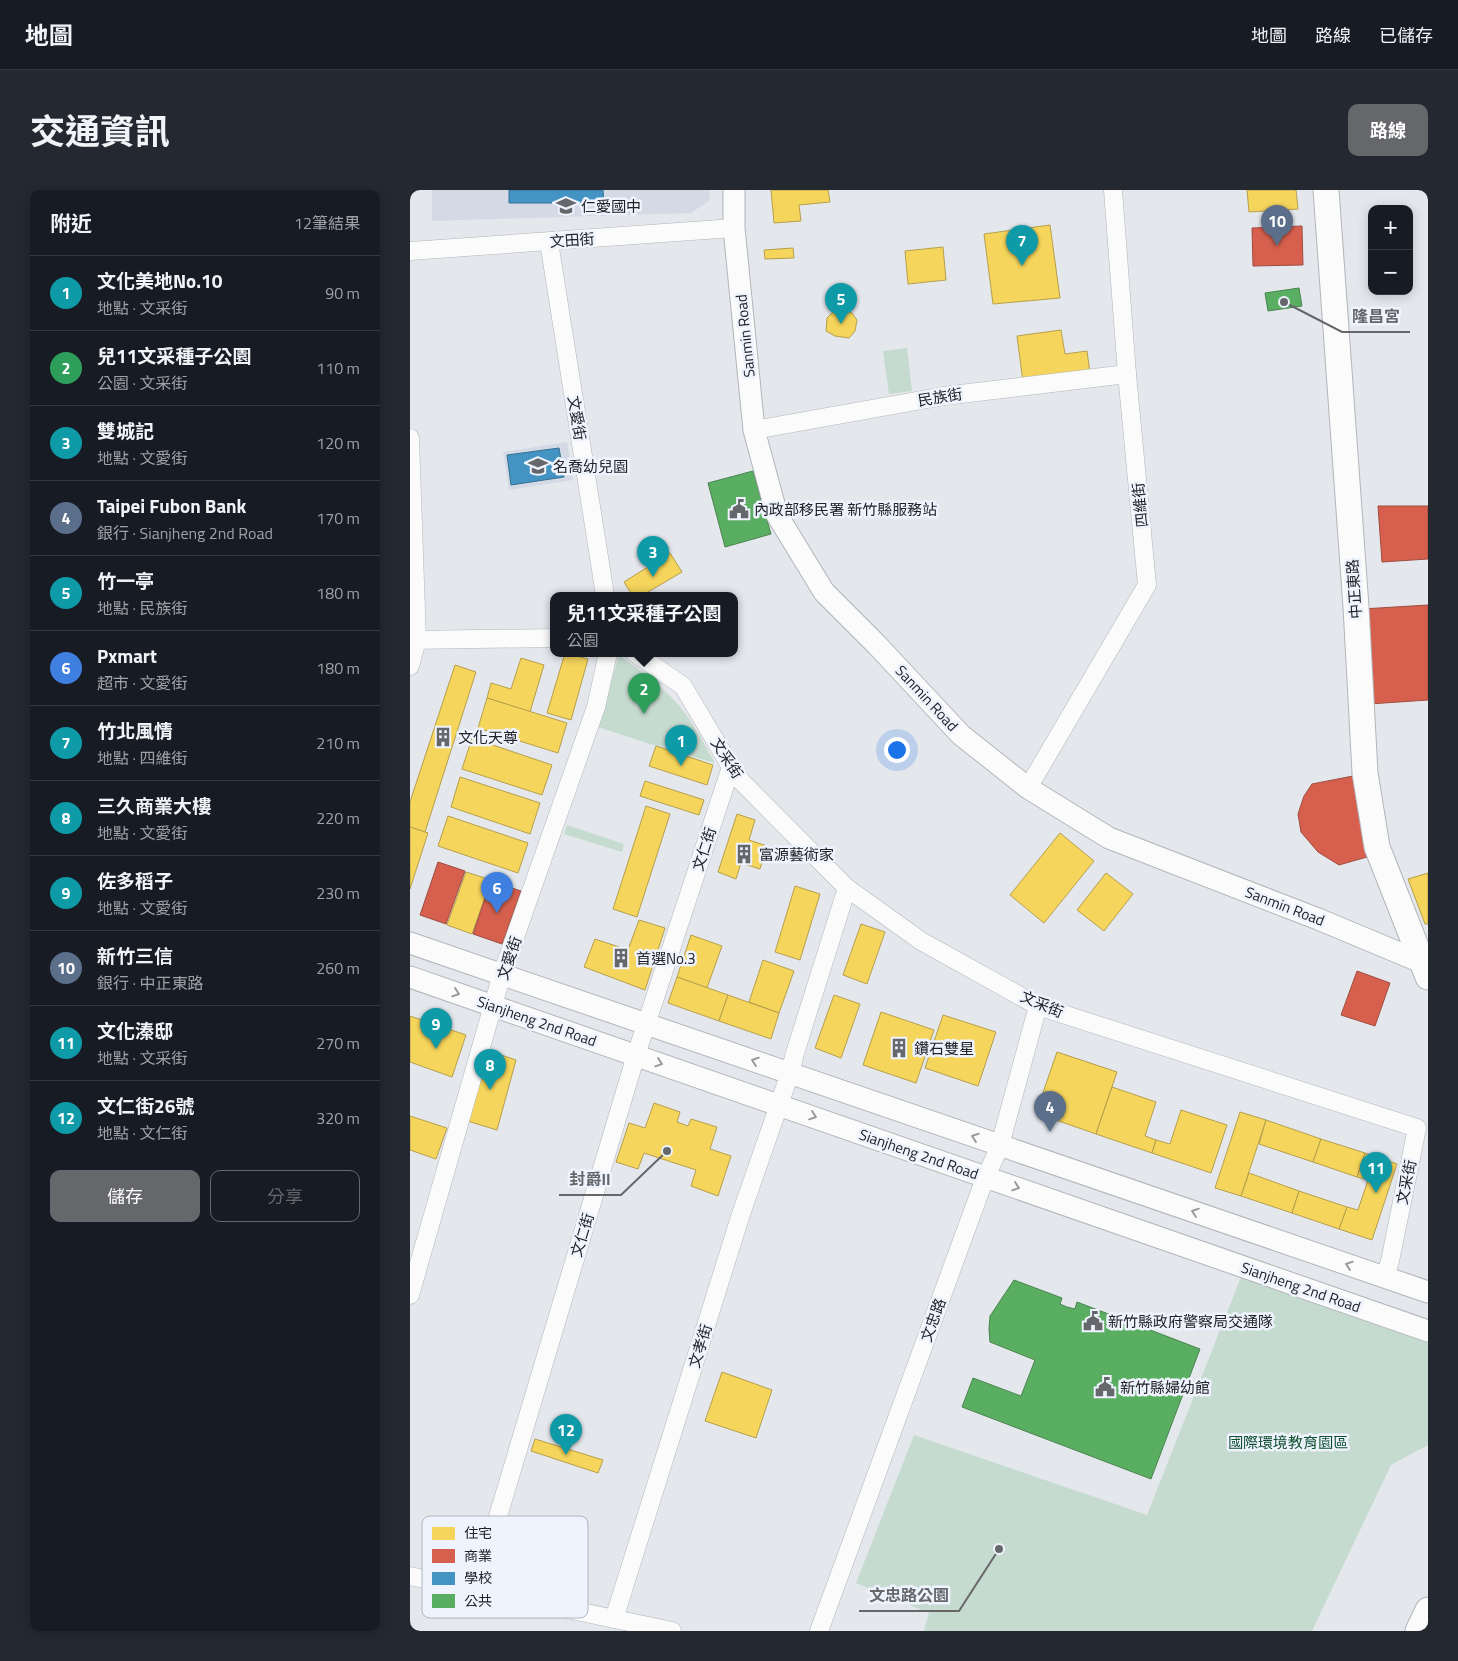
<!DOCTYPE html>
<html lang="zh-TW">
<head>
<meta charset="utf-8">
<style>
  :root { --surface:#171b24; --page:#242831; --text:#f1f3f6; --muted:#9ea1a6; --line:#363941; --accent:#65676b }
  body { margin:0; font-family:"Titillium Web","Noto Sans TC",sans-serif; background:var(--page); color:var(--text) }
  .controls { position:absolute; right:15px; top:15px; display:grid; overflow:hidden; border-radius:10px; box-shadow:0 2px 12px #0003 }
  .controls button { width:45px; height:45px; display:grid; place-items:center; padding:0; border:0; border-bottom:1px solid var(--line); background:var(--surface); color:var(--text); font:25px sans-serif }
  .you { position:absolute; left:486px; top:559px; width:18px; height:18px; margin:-12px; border:4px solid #fff; border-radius:50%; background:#1a73e8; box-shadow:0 0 0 8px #1a73e833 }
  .badge { display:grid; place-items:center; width:32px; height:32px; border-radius:50%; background:var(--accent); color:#fff; font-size:16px; font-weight:700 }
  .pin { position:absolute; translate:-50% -41px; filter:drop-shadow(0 1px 2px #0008) }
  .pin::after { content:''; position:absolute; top:26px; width:18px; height:15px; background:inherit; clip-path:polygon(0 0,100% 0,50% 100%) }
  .popup { position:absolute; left:140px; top:402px; width:188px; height:65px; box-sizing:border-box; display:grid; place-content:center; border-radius:10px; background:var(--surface); filter:drop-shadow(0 1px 4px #0005); font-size:16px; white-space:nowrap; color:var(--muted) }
  .popup b { font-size:19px; color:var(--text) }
  .popup::after { content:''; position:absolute; left:50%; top:100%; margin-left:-10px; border:10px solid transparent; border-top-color:var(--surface) }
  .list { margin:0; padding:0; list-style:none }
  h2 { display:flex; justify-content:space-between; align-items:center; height:65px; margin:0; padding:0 20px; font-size:21px }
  h2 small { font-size:16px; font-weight:400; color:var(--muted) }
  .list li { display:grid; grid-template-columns:32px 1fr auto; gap:15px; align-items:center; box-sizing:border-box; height:75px; padding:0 20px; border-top:1px solid var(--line) }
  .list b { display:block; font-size:19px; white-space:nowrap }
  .list p { margin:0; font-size:16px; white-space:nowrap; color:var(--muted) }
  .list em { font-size:16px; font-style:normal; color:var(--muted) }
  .actions { display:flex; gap:10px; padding:15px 20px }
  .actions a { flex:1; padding:11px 0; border:1px solid var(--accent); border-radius:10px; text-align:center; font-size:18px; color:var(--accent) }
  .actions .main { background:var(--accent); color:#fff }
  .map { position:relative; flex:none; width:1018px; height:1441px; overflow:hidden; border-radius:10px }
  header { display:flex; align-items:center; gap:30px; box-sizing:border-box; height:70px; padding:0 25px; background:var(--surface); border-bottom:1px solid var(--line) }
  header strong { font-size:24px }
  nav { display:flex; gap:28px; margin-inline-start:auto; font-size:18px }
  .intro { display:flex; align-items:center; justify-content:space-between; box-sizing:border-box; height:120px; padding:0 30px }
  h1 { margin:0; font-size:35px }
  .button { padding:12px 22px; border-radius:10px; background:var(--accent); color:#fff; font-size:18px; font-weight:700 }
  main { display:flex; gap:30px; padding:0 30px }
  aside { flex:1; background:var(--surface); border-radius:10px; box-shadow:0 2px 12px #0003 }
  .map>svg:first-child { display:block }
  .built { fill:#d4dae5 }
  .green { fill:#c6dbd0 }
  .homes { fill:#f6d55c; stroke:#b69f4c }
  .shops { fill:#d6604d; stroke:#9f4d41 }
  .schools { fill:#4393c3; stroke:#387194 }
  .public { fill:#5aae61; stroke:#49844f }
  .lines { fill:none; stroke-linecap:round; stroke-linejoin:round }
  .minor-casing { stroke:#b2b5b9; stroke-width:19 }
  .tertiary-casing { stroke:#b2b5b9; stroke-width:23 }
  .secondary-casing { stroke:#b2b5b9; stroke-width:27 }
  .minor { stroke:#fbfbfc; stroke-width:18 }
  .tertiary { stroke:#fbfbfc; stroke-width:21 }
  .secondary { stroke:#fbfbfc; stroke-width:25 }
  .oneway { stroke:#98999c }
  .labels { text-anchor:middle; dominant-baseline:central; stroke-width:5; stroke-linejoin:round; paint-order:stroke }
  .poi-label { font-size:15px; fill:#202226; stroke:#eef3fd; text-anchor:start }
  .street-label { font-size:15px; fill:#202226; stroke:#eef3fd }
  .park-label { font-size:15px; fill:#105030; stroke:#eef3fd }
  .key { fill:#eef3fd; stroke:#b0b4bc; stroke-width:1 }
  .key-label { font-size:14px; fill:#202226 }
  .leader { fill:none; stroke:#65676b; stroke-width:2 }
  .callout-dot { fill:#65676b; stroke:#eef3fd; stroke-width:2 }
  .callout-label { font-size:16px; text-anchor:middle; font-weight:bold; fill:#65676b; stroke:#eef3fd; stroke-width:5; stroke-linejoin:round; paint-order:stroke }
</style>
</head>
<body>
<header>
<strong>地圖</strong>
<nav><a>地圖</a><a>路線</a><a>已儲存</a></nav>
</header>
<div class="intro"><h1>交通資訊</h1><a class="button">路線</a></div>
<main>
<aside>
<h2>附近<small>12筆結果</small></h2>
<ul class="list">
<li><span class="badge" style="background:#0f9aa8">1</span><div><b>文化美地No.10</b><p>地點 · 文采街</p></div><em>90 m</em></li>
<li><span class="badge" style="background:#2e9e5b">2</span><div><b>兒11文采種子公園</b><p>公園 · 文采街</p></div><em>110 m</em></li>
<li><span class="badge" style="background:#0f9aa8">3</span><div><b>雙城記</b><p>地點 · 文愛街</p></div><em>120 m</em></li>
<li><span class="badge" style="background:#5c6f8a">4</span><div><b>Taipei Fubon Bank</b><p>銀行 · Sianjheng 2nd Road</p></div><em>170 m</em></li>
<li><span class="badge" style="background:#0f9aa8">5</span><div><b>竹一亭</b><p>地點 · 民族街</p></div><em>180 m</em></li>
<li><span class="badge" style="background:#3f7fe0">6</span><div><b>Pxmart</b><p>超市 · 文愛街</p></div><em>180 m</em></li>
<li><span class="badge" style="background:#0f9aa8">7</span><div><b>竹北風情</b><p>地點 · 四維街</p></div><em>210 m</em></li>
<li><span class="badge" style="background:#0f9aa8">8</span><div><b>三久商業大樓</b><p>地點 · 文愛街</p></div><em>220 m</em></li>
<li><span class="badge" style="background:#0f9aa8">9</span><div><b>佐多稻子</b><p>地點 · 文愛街</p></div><em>230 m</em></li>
<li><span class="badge" style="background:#5c6f8a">10</span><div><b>新竹三信</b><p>銀行 · 中正東路</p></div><em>260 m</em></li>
<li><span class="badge" style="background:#0f9aa8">11</span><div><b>文化溱邸</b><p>地點 · 文采街</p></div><em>270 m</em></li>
<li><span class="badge" style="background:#0f9aa8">12</span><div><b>文仁街26號</b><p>地點 · 文仁街</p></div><em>320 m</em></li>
</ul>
<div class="actions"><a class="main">儲存</a><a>分享</a></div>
</aside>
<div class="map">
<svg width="1018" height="1441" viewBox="0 0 1018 1441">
  <rect width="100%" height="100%" fill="#e4e7ec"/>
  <g class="built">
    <path d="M22 0H299L300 10 281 23 22 31Z"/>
    <path d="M157 252 163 290 99 300 93 262Z"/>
  </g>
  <g class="green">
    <path d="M497 158 502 201 479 204 473 161Z"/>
    <path d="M209 465C228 479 248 493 264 510 281 528 293 552 305 573L246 556 188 537Z"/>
    <path d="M157 635 214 654 212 662 154 644Z"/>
    <path d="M831 1087 1018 1149V1255L981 1275 902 1441H514L519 1423 446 1393 504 1245 737 1325Z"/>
  </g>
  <g class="homes">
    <path d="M361 0H418L420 12 389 15 391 31 364 33Z"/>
    <path d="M837 0H886L888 19 839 22Z"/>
    <path d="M640 35 650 108 583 114 574 44Z"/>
    <path d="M533 57 536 90 498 94 495 61Z"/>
    <path d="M383 58 384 68 355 69 354 60Z"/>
    <path d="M433 118 442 123 447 130 445 141 439 148 425 146 416 141 417 128 423 122Z"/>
    <path d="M651 140 655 164 677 161 680 183 613 192 607 146Z"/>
    <path d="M260 363 272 382 233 405H222L214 392Z"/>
    <path d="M155 463 178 469 161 530 137 523Z"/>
    <path d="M111 468 134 475 120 522 77 508 81 493 101 499Z"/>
    <path d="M45 475 66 482 15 642 0 637V612Z"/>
    <path d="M77 508 157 533 148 563 68 538Z"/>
    <path d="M62 548 142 575 132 605 52 579Z"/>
    <path d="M246 556 303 575 297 595 239 576Z"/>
    <path d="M50 587 130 613 120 644 41 617Z"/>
    <path d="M235 591 294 610 289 625 230 606Z"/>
    <path d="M236 616 260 624 227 727 203 719Z"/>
    <path d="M327 624 345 630 339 650 357 656 350 679 331 673 326 689 308 682Z"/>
    <path d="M38 626 118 653 108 683 28 656Z"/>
    <path d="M0 637 18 643 0 699Z"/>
    <path d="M650 643 684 671 634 733 600 705Z"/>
    <path d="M56 682 81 690 62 744 37 735Z"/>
    <path d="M696 683 723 704 694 741 667 720Z"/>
    <path d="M1018 683V734H1015L998 689Z"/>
    <path d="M385 696 410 704 390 770 365 762Z"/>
    <path d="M229 730 255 738 235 800 174 777 185 749 218 760Z"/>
    <path d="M451 734 475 742 457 794 433 785Z"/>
    <path d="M281 745 312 756 297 798 267 787Z"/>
    <path d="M353 770 384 781 369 823 339 812Z"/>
    <path d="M267 787 318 805 309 831 258 813Z"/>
    <path d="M318 805 369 823 361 849 309 831Z"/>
    <path d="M424 805 450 814 431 868 405 858Z"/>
    <path d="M471 822 524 840 506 893 453 875Z"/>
    <path d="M533 825 586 842 568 896 515 878Z"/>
    <path d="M0 826 56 845 42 887 0 872Z"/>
    <path d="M74 859 106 870 87 940 54 930Z"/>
    <path d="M647 862 707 882 686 944 626 923Z"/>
    <path d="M702 897 746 912 735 946 746 950 742 963 686 944Z"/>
    <path d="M244 913 270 922 267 932 278 936 281 929 307 937 300 959 321 966 308 1006 281 996 286 980 234 963 228 979 206 972 219 933 235 938Z"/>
    <path d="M771 920 817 935 801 983 742 963 746 950 760 954Z"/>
    <path d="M830 922 856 930 831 1006 805 998Z"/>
    <path d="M0 926 37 938 26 969 0 960Z"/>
    <path d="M856 930 911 949 903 972 849 954Z"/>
    <path d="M911 949 955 963 947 987 903 972Z"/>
    <path d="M955 963 987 974 962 1050 929 1039 937 1017 948 1020 958 990 947 987Z"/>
    <path d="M839 983 889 1001 882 1023 831 1006Z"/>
    <path d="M889 1001 937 1017 929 1039 882 1023Z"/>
    <path d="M312 1182 362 1200 346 1248 295 1231Z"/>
    <path d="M125 1249 193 1270 188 1283 121 1261Z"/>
  </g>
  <g class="shops">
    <path d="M892 36 893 75 843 76 842 38Z"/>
    <path d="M968 316H1018V369L972 372Z"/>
    <path d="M1018 415V510L959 514 952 419Z"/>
    <path d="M943 586 957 667 929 675 908 662 891 642 888 624 894 606 902 594Z"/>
    <path d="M28 672 55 681 36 734 10 725Z"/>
    <path d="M81 691 111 701 92 754 63 744Z"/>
    <path d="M947 781 980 793 965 836 931 825Z"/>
  </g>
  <g class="schools">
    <path d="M99 0H193L194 13H99Z"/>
    <path d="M149 258 154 287 101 295 97 265Z"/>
  </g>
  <g class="public">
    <path d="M889 98 892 116 858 121 855 103Z"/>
    <path d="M343 281 361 344 315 357 298 293Z"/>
    <path d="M604 1090 652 1108 650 1114 657 1117 665 1119 667 1112 790 1159 741 1289 552 1217 563 1188 611 1206 625 1170 580 1152 579 1139 580 1126Z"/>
  </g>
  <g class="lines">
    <defs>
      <g id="minor">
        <path d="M139 52 195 405"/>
        <path d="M0 61 324 38"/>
        <path d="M344 240 534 206 717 184"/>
        <path d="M0 248 7 450 0 476"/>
        <path d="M0 450 144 448"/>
        <path d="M225 463 273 496 321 577 332 592 437 698 511 751 628 816 1007 938 980 1071 975 1088"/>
        <path d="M618 598 737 395 717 184 703 0"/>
        <path d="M0 1105 92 784 186 517 198 463"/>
        <path d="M0 1386 262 1441"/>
        <path d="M66 1400 226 865 321 577"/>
        <path d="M204 1429 331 1024 380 883 385 863 437 698"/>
        <path d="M409 1441 571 999 590 955 628 816"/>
      </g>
      <g id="tertiary">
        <path d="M324 0V38L344 240 367 325 414 402 467 455 551 545 618 598 699 648 908 729 1011 772"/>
        <path d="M0 753 1018 1102"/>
        <path d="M0 787 1018 1141"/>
      </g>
      <g id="secondary">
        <path d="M916 0 946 417 955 583 967 657 1018 787"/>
        <path d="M1008 1441 1018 1420"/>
      </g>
    </defs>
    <use href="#minor" class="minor-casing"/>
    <use href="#tertiary" class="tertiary-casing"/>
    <use href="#secondary" class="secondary-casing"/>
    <use href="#minor" class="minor"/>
    <use href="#tertiary" class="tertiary"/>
    <use href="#secondary" class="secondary"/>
  </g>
  <defs><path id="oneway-chevron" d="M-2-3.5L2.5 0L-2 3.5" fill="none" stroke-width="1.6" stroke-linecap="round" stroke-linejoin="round" transform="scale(1.25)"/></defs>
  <g class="oneway">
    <use href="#oneway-chevron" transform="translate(46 803) rotate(19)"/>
    <use href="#oneway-chevron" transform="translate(345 871) rotate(-161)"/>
    <use href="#oneway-chevron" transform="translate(249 873) rotate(19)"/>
    <use href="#oneway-chevron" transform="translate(403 926) rotate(19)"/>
    <use href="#oneway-chevron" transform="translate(565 947) rotate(-161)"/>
    <use href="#oneway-chevron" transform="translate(606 997) rotate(19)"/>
    <use href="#oneway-chevron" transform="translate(785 1022) rotate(-161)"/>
    <use href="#oneway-chevron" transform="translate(939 1075) rotate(-161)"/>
  </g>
  <defs>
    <symbol id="school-bare" viewBox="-9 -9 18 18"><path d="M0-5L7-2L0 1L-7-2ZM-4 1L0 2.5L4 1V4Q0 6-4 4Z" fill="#65676b" stroke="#eef3fd" stroke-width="2.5" paint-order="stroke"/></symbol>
    <symbol id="civic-bare" viewBox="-9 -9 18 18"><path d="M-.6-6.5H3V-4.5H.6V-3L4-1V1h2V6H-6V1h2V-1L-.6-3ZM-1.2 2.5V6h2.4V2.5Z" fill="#65676b" stroke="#eef3fd" stroke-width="2.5" paint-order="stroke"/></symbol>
    <symbol id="building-bare" viewBox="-9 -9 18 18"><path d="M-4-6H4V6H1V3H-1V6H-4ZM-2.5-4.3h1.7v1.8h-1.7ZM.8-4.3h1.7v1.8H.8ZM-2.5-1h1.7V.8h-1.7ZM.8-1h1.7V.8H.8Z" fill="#65676b" stroke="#eef3fd" stroke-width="2.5" paint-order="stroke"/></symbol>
  </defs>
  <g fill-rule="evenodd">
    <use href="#school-bare" x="142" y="2" width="28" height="28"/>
    <use href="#school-bare" x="114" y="262" width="28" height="28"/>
    <use href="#civic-bare" x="315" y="305" width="28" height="28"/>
    <use href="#building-bare" x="19" y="533" width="28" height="28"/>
    <use href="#building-bare" x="320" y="650" width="28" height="28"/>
    <use href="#building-bare" x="197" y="754" width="28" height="28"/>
    <use href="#building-bare" x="475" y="844" width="28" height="28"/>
    <use href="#civic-bare" x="669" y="1117" width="28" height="28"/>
    <use href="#civic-bare" x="681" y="1183" width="28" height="28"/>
  </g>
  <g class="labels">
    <g class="poi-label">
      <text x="171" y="16">仁愛國中</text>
      <text x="143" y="276">名喬幼兒園</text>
      <text x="344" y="319">內政部移民署 新竹縣服務站</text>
      <text x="48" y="547">文化天尊</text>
      <text x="349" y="664">富源藝術家</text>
      <text x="226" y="768">首選No.3</text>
      <text x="504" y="858">鑽石雙星</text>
      <text x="698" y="1131">新竹縣政府警察局交通隊</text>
      <text x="710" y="1197">新竹縣婦幼館</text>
    </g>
    <g class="street-label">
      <text transform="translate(162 50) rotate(-4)">文田街</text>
      <text transform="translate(335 146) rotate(-96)">Sanmin Road</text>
      <text transform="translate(530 207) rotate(-9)">民族街</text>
      <text transform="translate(167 228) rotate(81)">文愛街</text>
      <text transform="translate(730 315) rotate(-96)">四維街</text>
      <text transform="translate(944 399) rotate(-94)">中正東路</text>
      <text transform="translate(517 508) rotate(47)">Sanmin Road</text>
      <text transform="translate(317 568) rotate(57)">文采街</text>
      <text transform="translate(294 659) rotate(-72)">文仁街</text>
      <text transform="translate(875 716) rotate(21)">Sanmin Road</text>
      <text transform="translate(99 768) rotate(-71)">文愛街</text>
      <text transform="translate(632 814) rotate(23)">文采街</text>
      <text transform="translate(127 831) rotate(19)">Sianjheng 2nd Road</text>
      <text transform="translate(509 964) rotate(19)">Sianjheng 2nd Road</text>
      <text transform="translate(996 992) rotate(-78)">文采街</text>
      <text transform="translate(172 1045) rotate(-73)">文仁街</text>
      <text transform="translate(891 1097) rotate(19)">Sianjheng 2nd Road</text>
      <text transform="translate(523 1130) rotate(-70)">文忠路</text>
      <text transform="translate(290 1156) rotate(-73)">文孝街</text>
    </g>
    <g class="park-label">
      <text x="878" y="1252">國際環境教育園區</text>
    </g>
  </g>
  <rect x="12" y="1326" width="166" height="102" rx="8" class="key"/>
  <rect x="22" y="1337" width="23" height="13" fill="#f6d55c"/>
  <rect x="22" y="1359" width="23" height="14" fill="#d6604d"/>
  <rect x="22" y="1382" width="23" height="13" fill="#4393c3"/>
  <rect x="22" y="1404" width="23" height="14" fill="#5aae61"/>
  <g class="key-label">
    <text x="54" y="1348">住宅</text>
    <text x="54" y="1371">商業</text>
    <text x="54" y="1393">學校</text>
    <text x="54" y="1416">公共</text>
  </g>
  <path class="leader" d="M874 112L932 142H1000M257 961L211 1005H149M589 1359L549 1421H449"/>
  <g class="callout-dot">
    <circle cx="874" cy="112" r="5"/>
    <circle cx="257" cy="961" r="5"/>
    <circle cx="589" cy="1359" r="5"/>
  </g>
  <g class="callout-label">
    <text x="966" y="132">隆昌宮</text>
    <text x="180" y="995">封爵II</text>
    <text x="499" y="1411">文忠路公園</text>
  </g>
</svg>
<div class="controls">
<button>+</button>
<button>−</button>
</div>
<div class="you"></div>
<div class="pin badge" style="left:271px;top:576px;background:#0f9aa8">1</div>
<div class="pin badge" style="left:234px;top:524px;background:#2e9e5b">2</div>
<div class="popup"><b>兒11文采種子公園</b>公園</div>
<div class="pin badge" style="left:243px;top:387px;background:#0f9aa8">3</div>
<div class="pin badge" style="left:640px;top:942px;background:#5c6f8a">4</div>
<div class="pin badge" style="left:431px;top:134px;background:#0f9aa8">5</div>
<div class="pin badge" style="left:87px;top:723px;background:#3f7fe0">6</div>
<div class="pin badge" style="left:612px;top:76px;background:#0f9aa8">7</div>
<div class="pin badge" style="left:80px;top:900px;background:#0f9aa8">8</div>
<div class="pin badge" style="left:26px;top:859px;background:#0f9aa8">9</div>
<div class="pin badge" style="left:867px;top:56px;background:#5c6f8a">10</div>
<div class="pin badge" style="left:966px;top:1003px;background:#0f9aa8">11</div>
<div class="pin badge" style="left:156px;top:1265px;background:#0f9aa8">12</div>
</div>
</main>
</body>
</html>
